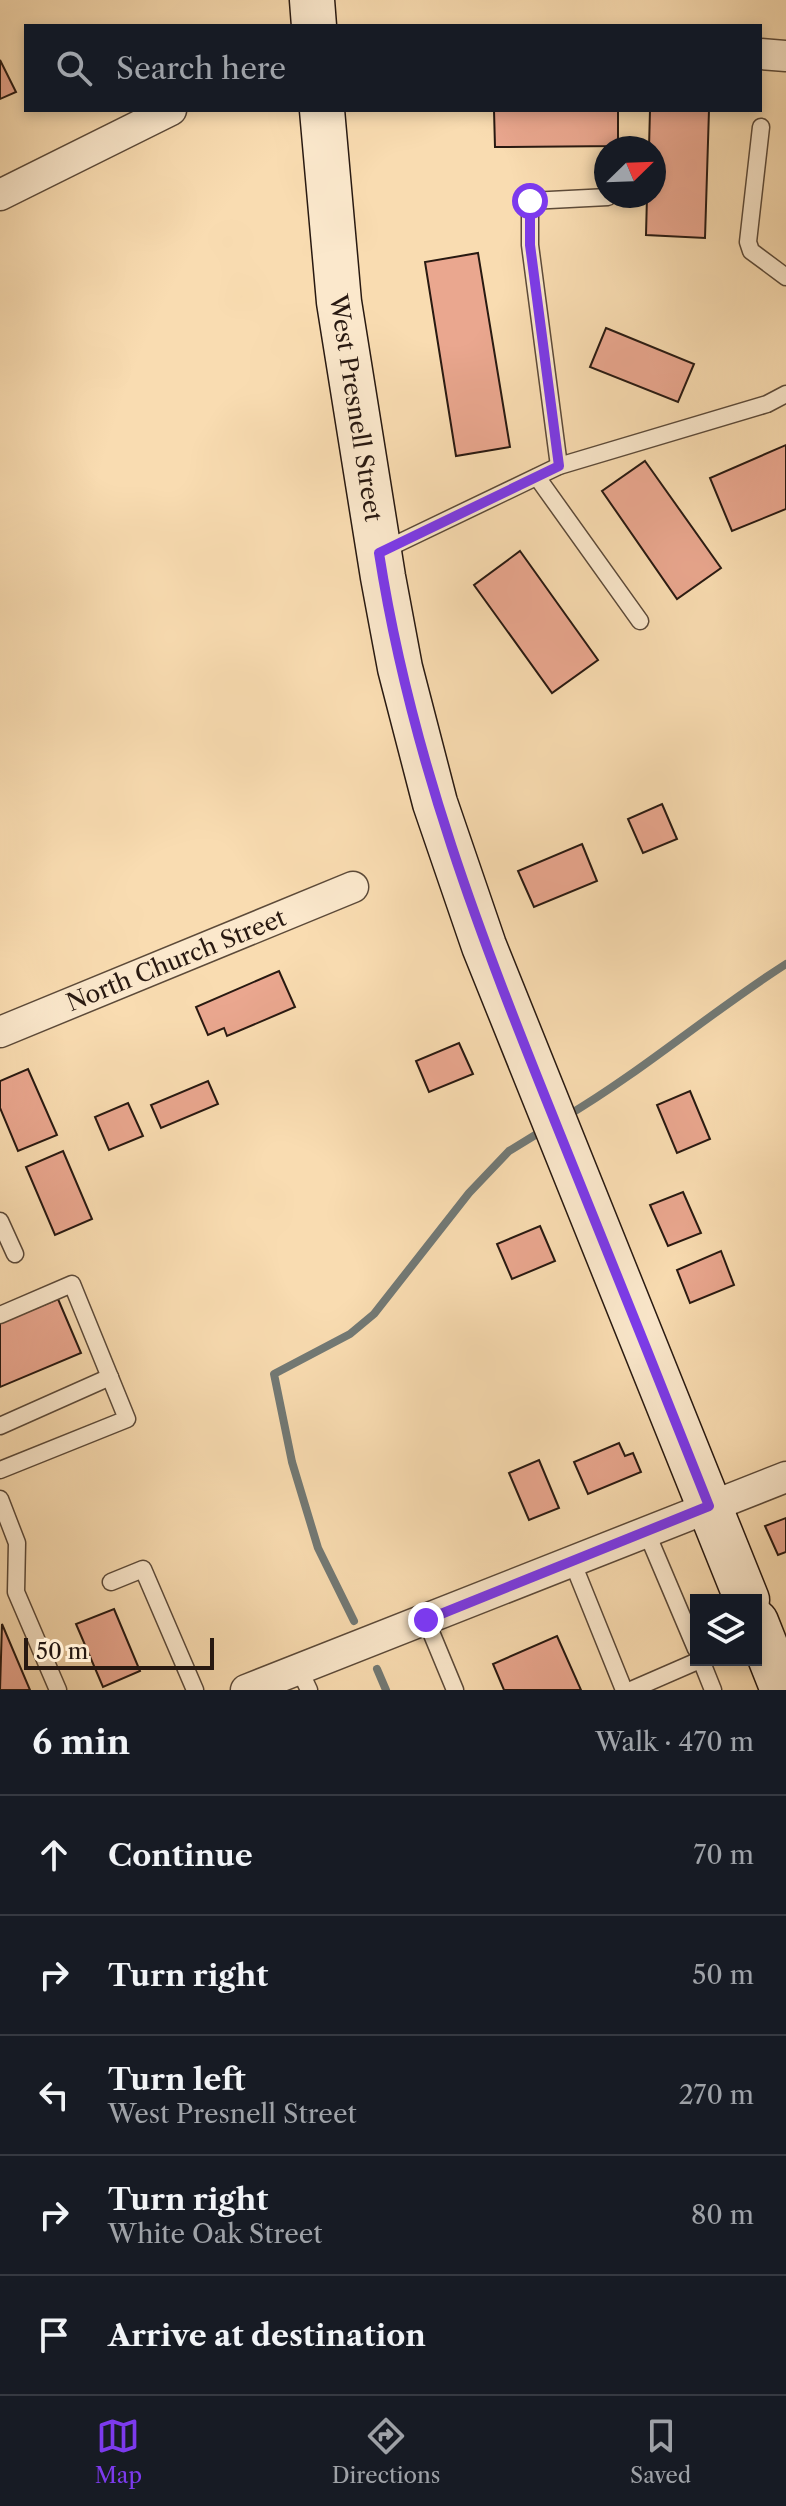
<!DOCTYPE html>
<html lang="en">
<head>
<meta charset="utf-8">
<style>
  :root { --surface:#171b24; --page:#242831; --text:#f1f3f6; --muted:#9ea1a6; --line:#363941; --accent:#7c3aed }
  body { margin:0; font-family:"Libre Caslon Text",serif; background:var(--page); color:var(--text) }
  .controls { position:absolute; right:24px; bottom:24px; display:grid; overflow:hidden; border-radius:0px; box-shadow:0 4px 12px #0003 }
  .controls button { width:72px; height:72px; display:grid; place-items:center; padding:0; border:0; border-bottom:2px solid var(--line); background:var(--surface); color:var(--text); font:40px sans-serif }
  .compass { position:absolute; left:594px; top:136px; width:72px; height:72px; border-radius:50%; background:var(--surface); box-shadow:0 4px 12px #0003; rotate:67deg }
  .scale { position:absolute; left:24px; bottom:20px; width:190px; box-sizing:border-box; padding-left:8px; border:4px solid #281911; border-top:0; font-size:22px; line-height:28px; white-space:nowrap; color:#281911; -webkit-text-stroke:6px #fbe8cc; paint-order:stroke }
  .stop { position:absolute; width:24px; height:24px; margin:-18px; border:6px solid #7c3aed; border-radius:50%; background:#fff }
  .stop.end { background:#7c3aed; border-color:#fff; box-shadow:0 2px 8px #0008 }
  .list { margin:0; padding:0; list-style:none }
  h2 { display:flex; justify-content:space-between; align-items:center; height:104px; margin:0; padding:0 32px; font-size:34px }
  h2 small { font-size:26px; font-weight:400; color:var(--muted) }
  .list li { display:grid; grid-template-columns:52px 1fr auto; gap:24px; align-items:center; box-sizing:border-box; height:120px; padding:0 32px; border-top:2px solid var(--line) }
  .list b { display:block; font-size:30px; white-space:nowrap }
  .list p { margin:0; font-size:26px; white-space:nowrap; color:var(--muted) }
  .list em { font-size:26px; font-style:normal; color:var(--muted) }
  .icon { flex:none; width:44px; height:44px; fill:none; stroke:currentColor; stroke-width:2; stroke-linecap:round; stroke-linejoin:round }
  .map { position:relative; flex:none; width:786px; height:1690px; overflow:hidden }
  .search { position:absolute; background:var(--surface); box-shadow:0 4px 12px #0003; left:24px; right:24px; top:24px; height:88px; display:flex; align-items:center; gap:20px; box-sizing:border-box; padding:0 28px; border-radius:0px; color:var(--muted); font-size:30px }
  .sheet { height:704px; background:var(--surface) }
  nav { display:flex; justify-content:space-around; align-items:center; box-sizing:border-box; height:112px; border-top:2px solid var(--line); background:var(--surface); font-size:22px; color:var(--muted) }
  nav a { display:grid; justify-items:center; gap:4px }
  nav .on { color:var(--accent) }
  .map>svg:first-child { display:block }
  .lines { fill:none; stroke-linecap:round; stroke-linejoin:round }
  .stream { stroke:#727975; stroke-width:8 }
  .building { fill:#eaa78f; stroke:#281911; stroke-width:2 }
  .service-casing { stroke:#5c4a39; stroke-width:19 }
  .minor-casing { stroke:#5c4a39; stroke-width:33 }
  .secondary-casing { stroke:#281911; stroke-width:47 }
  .service { stroke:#fbe8cc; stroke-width:16 }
  .minor { stroke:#fbe8cc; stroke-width:30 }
  .secondary { stroke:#fbe8cc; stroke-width:44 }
  .route { stroke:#7c3aed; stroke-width:10 }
  .labels { text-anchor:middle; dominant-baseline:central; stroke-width:6; stroke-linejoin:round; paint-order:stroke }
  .street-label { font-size:24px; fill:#281911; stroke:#fbe8cc }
</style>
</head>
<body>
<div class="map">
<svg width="786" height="1690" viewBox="0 0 786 1690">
  <rect width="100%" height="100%" fill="#f9dcb1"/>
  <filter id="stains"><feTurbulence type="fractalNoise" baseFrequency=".0025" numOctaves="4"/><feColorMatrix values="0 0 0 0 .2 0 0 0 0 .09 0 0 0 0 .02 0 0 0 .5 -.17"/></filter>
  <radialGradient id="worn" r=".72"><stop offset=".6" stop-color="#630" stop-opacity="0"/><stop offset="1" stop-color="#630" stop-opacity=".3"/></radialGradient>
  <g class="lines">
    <g class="stream">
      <path d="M567 1116C644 1070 711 1012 786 964"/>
      <path d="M354 1621 318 1548 292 1462 274 1374 350 1334 374 1314 469 1193 509 1151 545 1129"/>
      <path d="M377 1669 386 1690"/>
    </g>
  </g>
  <g class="building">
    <path d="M0 60 16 92 0 99Z"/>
    <path d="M494 110H618V146L495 147Z"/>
    <path d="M650 110H709L705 238 646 235 647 196H654V148H649Z"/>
    <path d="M478 253 510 447 456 456 425 262Z"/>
    <path d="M606 328 694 364 678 402 590 367Z"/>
    <path d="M786 445V509L732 531 710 478Z"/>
    <path d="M645 461 721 568 677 599 602 491Z"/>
    <path d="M520 551 598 660 552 693 474 585Z"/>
    <path d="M662 804 677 839 643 853 628 819Z"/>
    <path d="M582 844 597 881 534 907 518 871Z"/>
    <path d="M279 971 295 1007 227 1036 224 1028 208 1035 196 1007Z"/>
    <path d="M459 1043 473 1074 429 1092 416 1061Z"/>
    <path d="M28 1069 57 1135 18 1151 0 1108V1081Z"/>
    <path d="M208 1081 218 1104 161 1128 151 1105Z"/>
    <path d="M690 1091 710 1139 677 1153 657 1105Z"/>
    <path d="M128 1103 143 1136 109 1150 95 1117Z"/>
    <path d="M63 1151 92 1219 55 1235 26 1167Z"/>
    <path d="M683 1192 701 1233 668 1246 650 1205Z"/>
    <path d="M540 1226 555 1261 512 1279 497 1244Z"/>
    <path d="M721 1251 734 1285 690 1303 677 1270Z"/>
    <path d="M58 1299 81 1353 0 1387V1323Z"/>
    <path d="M619 1443 625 1456 633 1453 641 1472 588 1494 574 1462Z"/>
    <path d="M539 1460 559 1508 529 1520 509 1473Z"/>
    <path d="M786 1518V1552L778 1555 765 1526Z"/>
    <path d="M114 1609 140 1671 103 1687 76 1624Z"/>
    <path d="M2 1624 30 1690H0Z"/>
    <path d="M557 1636 581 1690H504L493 1664Z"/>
  </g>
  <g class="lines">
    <defs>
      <g id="service">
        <path d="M761 127 748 242 751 251 786 277"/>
        <path d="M559 466 530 245V201L608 197"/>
        <path d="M537 477 640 621"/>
        <path d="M380 552 559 466 767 404 786 394"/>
        <path d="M0 1221 15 1254"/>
        <path d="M0 1315 72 1284 127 1419 0 1470"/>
        <path d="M0 1426 110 1377"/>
        <path d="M0 1499 17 1543 16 1592 58 1690"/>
        <path d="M646 1531 696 1649"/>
        <path d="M572 1561 624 1690"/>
        <path d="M111 1582 143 1569 195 1690"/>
        <path d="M426 1620 455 1690"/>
        <path d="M701 1660 713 1690"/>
        <path d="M299 1669 309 1690"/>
        <path d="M631 1690 700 1660"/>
      </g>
      <g id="minor">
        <path d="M760 54 786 56"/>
        <path d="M0 195 171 110"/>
        <path d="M0 1032 353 887"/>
        <path d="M246 1690 786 1477"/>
      </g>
      <g id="secondary">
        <path d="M312 0 314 26"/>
        <path d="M322 110 339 302 383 577 400 668 435 803 484 946 747 1600"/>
        <path d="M756 1622 783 1690"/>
      </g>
    </defs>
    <use href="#service" class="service-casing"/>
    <use href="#minor" class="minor-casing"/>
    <use href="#secondary" class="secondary-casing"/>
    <use href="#service" class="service"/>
    <use href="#minor" class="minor"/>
    <use href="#secondary" class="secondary"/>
  </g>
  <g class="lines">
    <path class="route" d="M426 1620 709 1506C659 1380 609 1255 558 1129 481 938 411 758 379 553L559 466 530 245V201"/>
  </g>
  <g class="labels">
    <g class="street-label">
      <text transform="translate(356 408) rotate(81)">West Presnell Street</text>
      <text transform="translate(176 960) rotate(-22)">North Church Street</text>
    </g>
  </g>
  <rect width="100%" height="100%" filter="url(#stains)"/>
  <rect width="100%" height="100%" fill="url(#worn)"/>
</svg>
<div class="controls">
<button><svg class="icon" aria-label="layers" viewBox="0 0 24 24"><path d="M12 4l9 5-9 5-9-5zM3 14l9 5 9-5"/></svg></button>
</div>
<svg class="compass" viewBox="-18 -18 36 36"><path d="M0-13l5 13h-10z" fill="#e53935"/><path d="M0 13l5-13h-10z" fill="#9ea1a6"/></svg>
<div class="scale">50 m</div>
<div class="stop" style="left:530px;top:201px"></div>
<div class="stop end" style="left:426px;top:1620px"></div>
<div class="search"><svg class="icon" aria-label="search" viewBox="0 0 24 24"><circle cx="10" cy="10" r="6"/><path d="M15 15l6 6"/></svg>Search here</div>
</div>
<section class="sheet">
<h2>6 min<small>Walk · 470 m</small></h2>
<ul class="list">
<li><svg class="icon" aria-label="ahead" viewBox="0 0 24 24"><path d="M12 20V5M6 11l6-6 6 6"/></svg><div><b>Continue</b></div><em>70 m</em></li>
<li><svg class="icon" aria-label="right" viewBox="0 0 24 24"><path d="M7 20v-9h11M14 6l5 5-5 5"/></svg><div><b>Turn right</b></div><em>50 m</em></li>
<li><svg class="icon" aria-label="left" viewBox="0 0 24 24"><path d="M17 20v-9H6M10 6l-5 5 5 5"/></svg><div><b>Turn left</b><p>West Presnell Street</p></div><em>270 m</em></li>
<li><svg class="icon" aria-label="right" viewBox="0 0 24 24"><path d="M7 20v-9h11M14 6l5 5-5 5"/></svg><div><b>Turn right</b><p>White Oak Street</p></div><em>80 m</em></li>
<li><svg class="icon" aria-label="arrive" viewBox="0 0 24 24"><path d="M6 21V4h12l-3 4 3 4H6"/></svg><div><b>Arrive at destination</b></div></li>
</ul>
</section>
<nav>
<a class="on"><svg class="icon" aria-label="map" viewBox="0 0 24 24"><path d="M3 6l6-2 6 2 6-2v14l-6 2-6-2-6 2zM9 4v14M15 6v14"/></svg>Map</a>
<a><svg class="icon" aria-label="directions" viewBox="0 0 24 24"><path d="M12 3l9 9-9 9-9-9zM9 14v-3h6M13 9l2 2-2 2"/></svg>Directions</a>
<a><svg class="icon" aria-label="saved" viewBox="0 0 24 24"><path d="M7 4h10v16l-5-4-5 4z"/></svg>Saved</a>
</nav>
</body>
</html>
